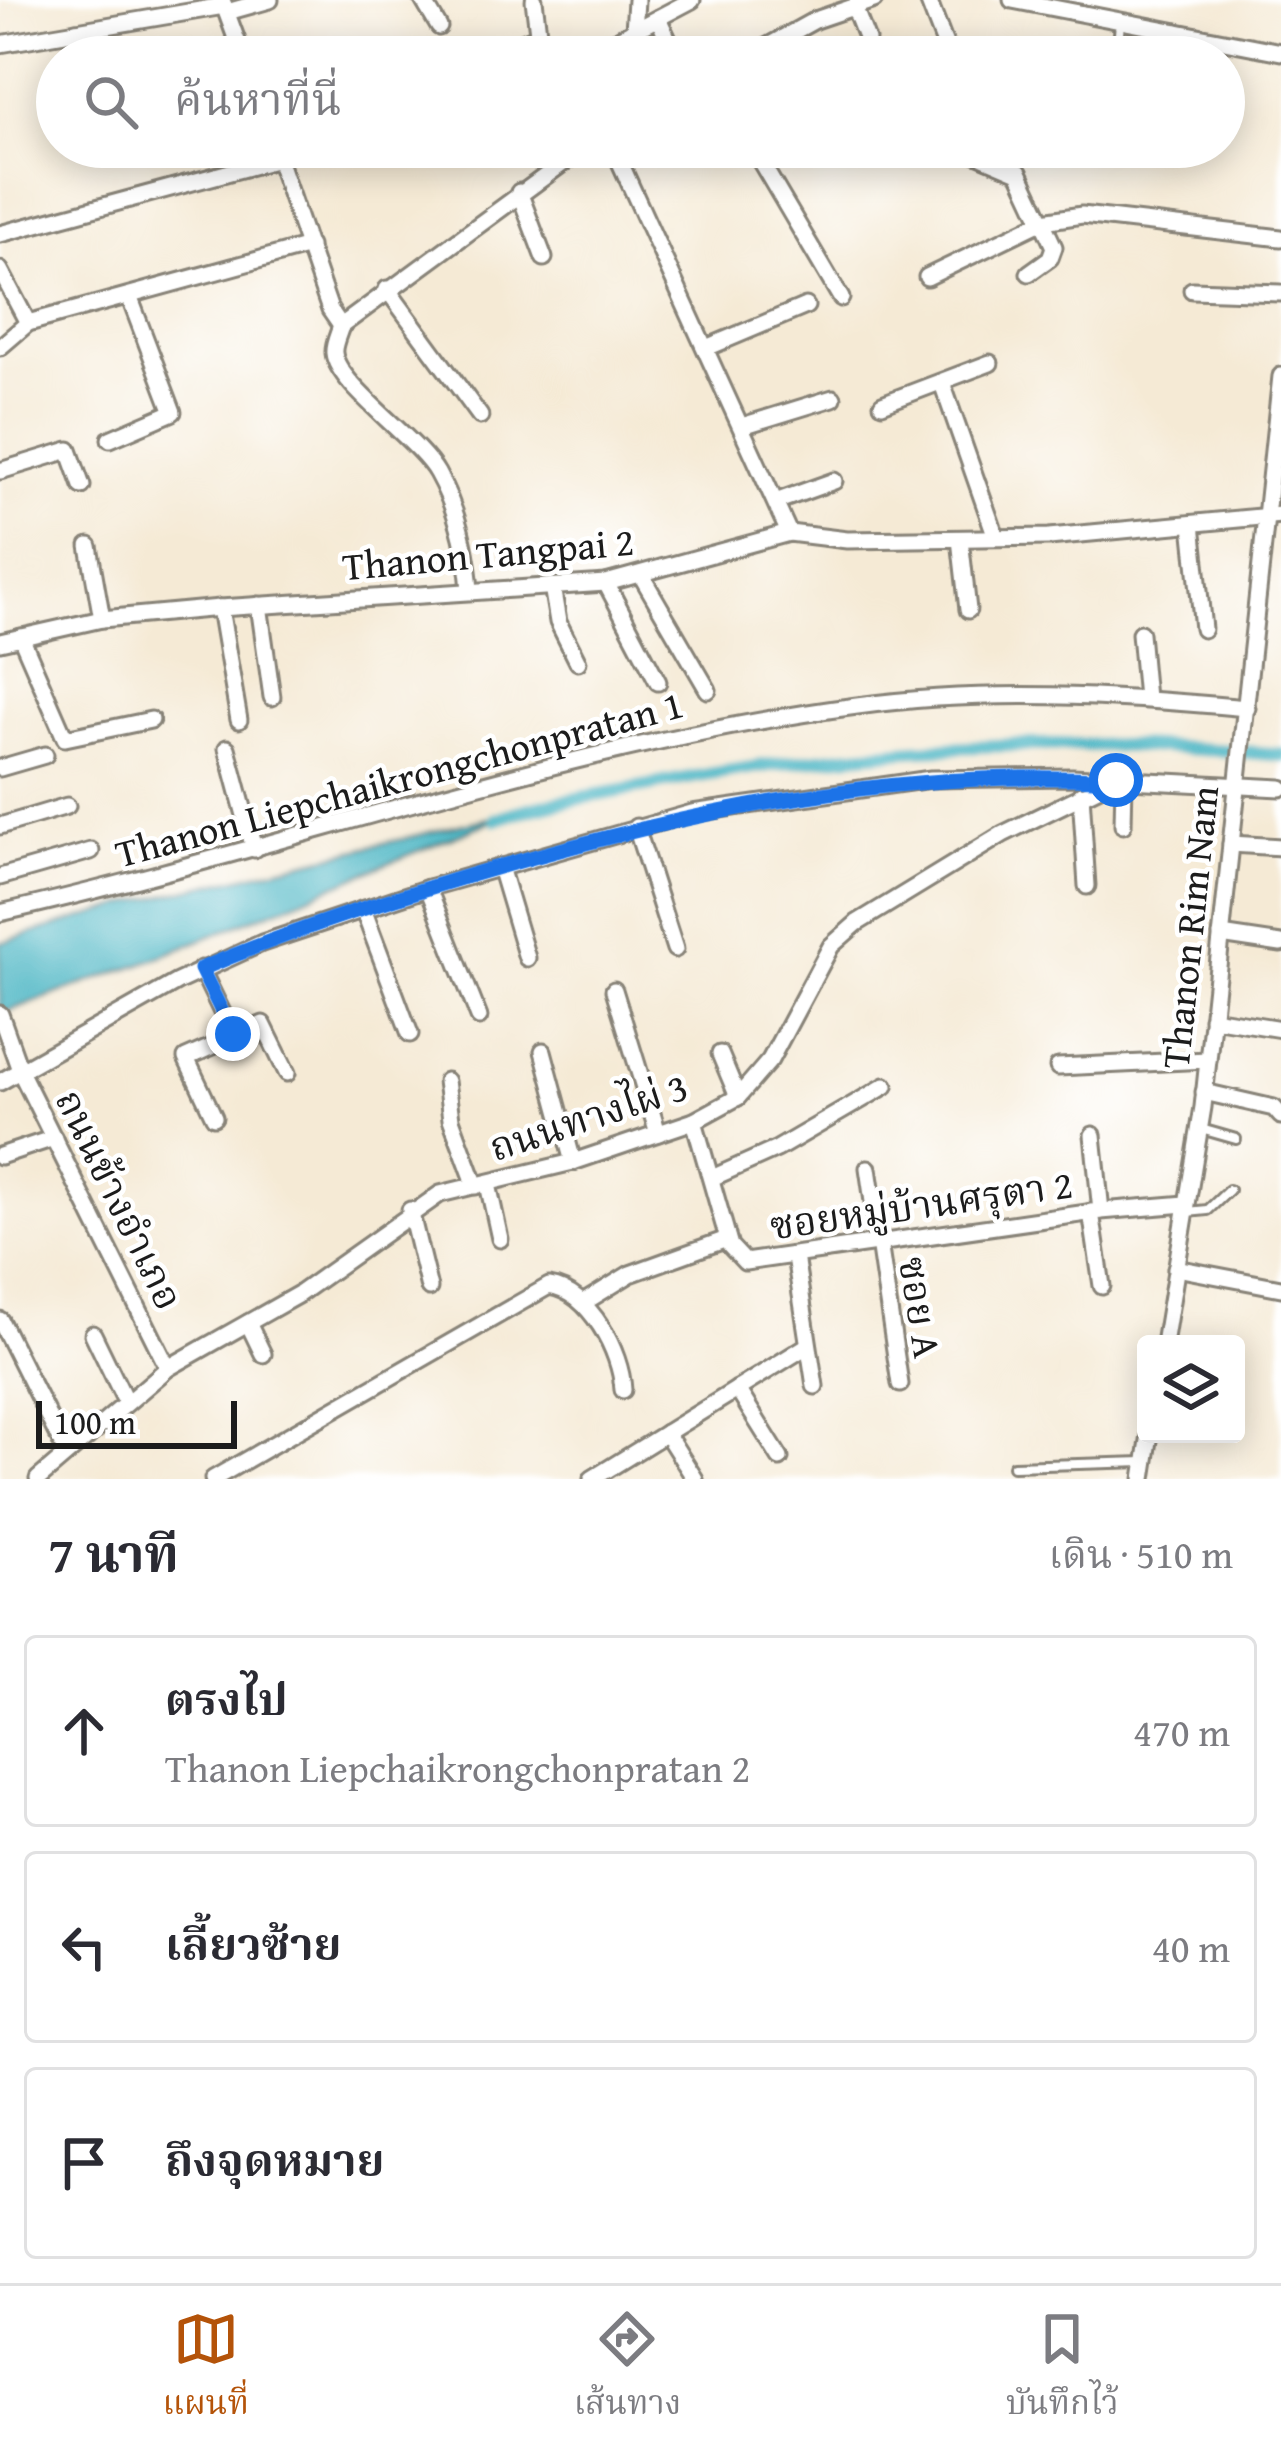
<!DOCTYPE html>
<html lang="th">
<head>
<meta charset="utf-8">
<style>
  :root { --surface:#fff; --page:#f7f7f7; --text:#2b2b33; --muted:#7c7c81; --line:#e1e1e2; --accent:#b45309 }
  body { margin:0; font-family:"Gentium Book Plus","Noto Serif Thai",serif; background:var(--page); color:var(--text) }
  .controls { position:absolute; right:36px; bottom:36px; display:grid; overflow:hidden; border-radius:12px; box-shadow:0 6px 30px #0003 }
  .controls button { width:108px; height:108px; display:grid; place-items:center; padding:0; border:0; border-bottom:3px solid var(--line); background:var(--surface); color:var(--text); font:60px sans-serif }
  .scale { position:absolute; left:36px; bottom:30px; width:201px; box-sizing:border-box; padding-left:12px; border:6px solid #1c1c1c; border-top:0; font-size:33px; line-height:42px; white-space:nowrap; color:#1c1c1c; -webkit-text-stroke:9px #fff; paint-order:stroke }
  .stop { position:absolute; width:36px; height:36px; margin:-27px; border:9px solid #1a73e8; border-radius:50%; background:#fff }
  .stop.end { background:#1a73e8; border-color:#fff; box-shadow:0 3px 12px #0008 }
  .list { margin:0; padding:0; list-style:none }
  h2 { display:flex; justify-content:space-between; align-items:center; height:156px; margin:0; padding:0 48px; font-size:51px }
  h2 small { font-size:39px; font-weight:400; color:var(--muted) }
  .list li { display:grid; grid-template-columns:78px 1fr auto; gap:36px; align-items:center; box-sizing:border-box; height:192px; margin:0 24px 24px; padding:0 24px; border:3px solid var(--line); border-radius:12px }
  .list b { display:block; font-size:45px; white-space:nowrap }
  .list p { margin:0; font-size:39px; white-space:nowrap; color:var(--muted) }
  .list em { font-size:39px; font-style:normal; color:var(--muted) }
  .icon { flex:none; width:66px; height:66px; fill:none; stroke:currentColor; stroke-width:2; stroke-linecap:round; stroke-linejoin:round }
  .map { position:relative; flex:none; width:1281px; height:1479px; overflow:hidden }
  .search { position:absolute; background:var(--surface); box-shadow:0 6px 30px #0003; left:36px; right:36px; top:36px; height:132px; display:flex; align-items:center; gap:30px; box-sizing:border-box; padding:0 42px; border-radius:66px; color:var(--muted); font-size:45px }
  .sheet { height:804px; background:var(--surface) }
  nav { display:flex; justify-content:space-around; align-items:center; box-sizing:border-box; height:168px; border-top:3px solid var(--line); background:var(--surface); font-size:33px; color:var(--muted) }
  nav a { display:grid; justify-items:center; gap:6px }
  nav .on { color:var(--accent) }
  .map>svg:first-child { display:block }
  .water { fill:#46b4c2; stroke:#31686f; stroke-width:3 }
  .lines { fill:none; stroke-linecap:round; stroke-linejoin:round }
  .canal { stroke:#46b4c2; stroke-width:14 }
  .lane-casing { stroke:#888378; stroke-width:14 }
  .street-casing { stroke:#888378; stroke-width:21 }
  .lane { stroke:#fff; stroke-width:8 }
  .street { stroke:#fff; stroke-width:15 }
  .route { stroke:#1a73e8; stroke-width:15 }
  .labels { text-anchor:middle; dominant-baseline:central; stroke-width:9; stroke-linejoin:round; paint-order:stroke }
  .street-label { font-size:39px; fill:#1c1c1c; stroke:#fff }
</style>
</head>
<body>
<div class="map">
<svg width="1281" height="1479" viewBox="0 0 1281 1479">
  <rect width="100%" height="100%" fill="#fff"/>
  <filter id="ink" filterUnits="userSpaceOnUse"><feTurbulence type="fractalNoise" baseFrequency=".00833" numOctaves="2"/><feDisplacementMap in="SourceGraphic" scale="24" xChannelSelector="R" yChannelSelector="G"/><feConvolveMatrix kernelMatrix="1 2 1 2 8 2 1 2 1" color-interpolation-filters="sRGB"/></filter>
  <filter id="wash" filterUnits="userSpaceOnUse"><feTurbulence type="fractalNoise" baseFrequency=".004" numOctaves="4" result="noise"/><feDisplacementMap in="SourceGraphic" scale="48" xChannelSelector="R" yChannelSelector="G"/><feGaussianBlur stdDeviation="2.7" result="paint"/><feColorMatrix in="noise" values="0 0 0 0 0 0 0 0 0 0 0 0 0 0 0 0 0 1.4 0 .05"/><feComposite in="paint" operator="in"/></filter>
  <g filter="url(#wash)">
    <rect width="100%" height="100%" fill="#f5ead5"/>
    <path class="water" d="M511 813 157 958 0 1014V943L135 902Z"/>
    <g class="lines">
      <path class="canal" d="M496 819C544 802 597 796 647 786 865 742 1060 736 1281 755"/>
    </g>
  </g>
  <g filter="url(#ink)">
    <g class="lines">
      <defs>
        <g id="lane">
          <path d="M1118 48 1120 21"/>
          <path d="M1201 1129 1236 1139"/>
          <path d="M1187 1212 1208 1210 1229 1190"/>
          <path d="M1013 1466 1144 1462"/>
        </g>
        <g id="street">
          <path d="M222 0 243 57"/>
          <path d="M423 0 439 27"/>
          <path d="M534 0 541 57"/>
          <path d="M928 0 950 57"/>
          <path d="M1012 0 1281 52"/>
          <path d="M854 7 867 40 865 57"/>
          <path d="M227 12 270 0"/>
          <path d="M658 18 676 57"/>
          <path d="M76 31 82 57"/>
          <path d="M634 31 636 0"/>
          <path d="M1177 32V57"/>
          <path d="M0 44 224 6"/>
          <path d="M601 48 692 0"/>
          <path d="M489 57 538 35"/>
          <path d="M748 57 815 20 874 0"/>
          <path d="M100 147 102 155"/>
          <path d="M274 147 330 310 341 326 585 147"/>
          <path d="M613 147 789 533"/>
          <path d="M752 147 841 298"/>
          <path d="M1181 147V153"/>
          <path d="M931 151 960 147 1019 172 1054 247 1050 258 1029 273"/>
          <path d="M519 192 544 258"/>
          <path d="M0 234 278 159"/>
          <path d="M0 270 28 323"/>
          <path d="M927 277 1043 221 1082 215 1281 238"/>
          <path d="M387 289 480 416"/>
          <path d="M1192 290 1281 293"/>
          <path d="M341 326C339 333 333 345 334 353 337 385 418 439 437 473 457 509 467 550 470 590"/>
          <path d="M0 347 28 323 309 246"/>
          <path d="M706 348 806 306"/>
          <path d="M942 383 996 537"/>
          <path d="M882 404 990 363"/>
          <path d="M742 426 833 398"/>
          <path d="M110 439 173 412 129 296"/>
          <path d="M0 471 69 450 82 486"/>
          <path d="M778 501 834 481"/>
          <path d="M1192 524 1203 629"/>
          <path d="M960 539 968 610"/>
          <path d="M89 546 102 619"/>
          <path d="M641 575 708 690"/>
          <path d="M606 583 658 682"/>
          <path d="M552 586 558 622 578 662"/>
          <path d="M259 605 272 697"/>
          <path d="M220 608 239 720"/>
          <path d="M1140 633 1146 698"/>
          <path d="M21 637 65 738 151 720"/>
          <path d="M0 642 102 619 220 608 606 583 789 533 847 540 1049 537 1281 515"/>
          <path d="M227 748 254 849"/>
          <path d="M0 768 45 755"/>
          <path d="M1081 794 1087 886"/>
          <path d="M1123 825 1124 780"/>
          <path d="M0 826 67 806"/>
          <path d="M636 827 675 949"/>
          <path d="M1231 844 1281 847"/>
          <path d="M500 867 527 958"/>
          <path d="M0 877 91 851"/>
          <path d="M428 888 479 1017"/>
          <path d="M363 909 410 1034"/>
          <path d="M0 913C287 848 564 744 857 706 987 688 1117 696 1247 708"/>
          <path d="M1221 935 1281 944"/>
          <path d="M201 969 233 1035"/>
          <path d="M614 990 658 1133"/>
          <path d="M0 1014 21 1073 168 1368"/>
          <path d="M1212 1018 1281 1029"/>
          <path d="M543 1051 573 1162"/>
          <path d="M720 1054 738 1097"/>
          <path d="M1058 1067 1208 1060"/>
          <path d="M446 1081 451 1119 476 1186"/>
          <path d="M0 1082 177 982 262 943 428 888 692 813 931 779 1072 777 1281 788"/>
          <path d="M1204 1092 1274 1108 1281 1116"/>
          <path d="M214 1117 186 1058 263 1024 287 1073"/>
          <path d="M694 1121 730 1246 745 1262 1101 1211 1186 1204"/>
          <path d="M1093 1135 1101 1211"/>
          <path d="M0 1156 54 1138"/>
          <path d="M868 1168 900 1384"/>
          <path d="M714 1177 777 1149 885 1086"/>
          <path d="M488 1184 500 1239"/>
          <path d="M410 1210 429 1288"/>
          <path d="M1091 1212 1102 1286"/>
          <path d="M795 1256 815 1386"/>
          <path d="M1176 1268 1281 1288"/>
          <path d="M583 1303 630 1274 727 1239"/>
          <path d="M0 1320 67 1454"/>
          <path d="M248 1323 263 1354"/>
          <path d="M93 1334 125 1400"/>
          <path d="M1164 1344 1203 1107 1281 376"/>
          <path d="M737 1389 780 1458"/>
          <path d="M666 1433 695 1479"/>
          <path d="M38 1479 168 1368 299 1294 440 1194 573 1162 694 1121 738 1097 770 1060 831 946 857 923 1003 834 1108 783"/>
          <path d="M213 1479 549 1286C590 1292 621 1352 623 1390"/>
          <path d="M592 1479 807 1346"/>
          <path d="M1143 1479 1150 1434"/>
        </g>
      </defs>
      <use href="#lane" class="lane-casing"/>
      <use href="#street" class="street-casing"/>
      <use href="#lane" class="lane"/>
      <use href="#street" class="street"/>
    </g>
  </g>
  <g class="lines" filter="url(#ink)">
    <path class="route" d="M233 1034 201 969C297 928 396 897 495 868 698 809 903 767 1116 780"/>
  </g>
  <g class="labels">
    <g class="street-label">
      <text transform="translate(488 553) rotate(-5)">Thanon Tangpai 2</text>
      <text transform="translate(399 778) rotate(-15)">Thanon Liepchaikrongchonpratan 1</text>
      <text transform="translate(1189 927) rotate(-84)">Thanon Rim Nam</text>
      <text transform="translate(588 1116) rotate(-18)">ถนนทางไผ่ 3</text>
      <text transform="translate(120 1199) rotate(64)">ถนนข้างอำเภอ</text>
      <text transform="translate(921 1204) rotate(-8)">ซอยหมู่บ้านศรุตา 2</text>
      <text transform="translate(921 1307) rotate(81)">ซอย A</text>
    </g>
  </g>
</svg>
<div class="controls">
<button><svg class="icon" aria-label="layers" viewBox="0 0 24 24"><path d="M12 4l9 5-9 5-9-5zM3 14l9 5 9-5"/></svg></button>
</div>
<div class="scale">100 m</div>
<div class="stop" style="left:1116px;top:780px"></div>
<div class="stop end" style="left:233px;top:1034px"></div>
<div class="search"><svg class="icon" aria-label="search" viewBox="0 0 24 24"><circle cx="10" cy="10" r="6"/><path d="M15 15l6 6"/></svg>ค้นหาที่นี่</div>
</div>
<section class="sheet">
<h2>7 นาที<small>เดิน · 510 m</small></h2>
<ul class="list">
<li><svg class="icon" aria-label="ahead" viewBox="0 0 24 24"><path d="M12 20V5M6 11l6-6 6 6"/></svg><div><b>ตรงไป</b><p>Thanon Liepchaikrongchonpratan 2</p></div><em>470 m</em></li>
<li><svg class="icon" aria-label="left" viewBox="0 0 24 24"><path d="M17 20v-9H6M10 6l-5 5 5 5"/></svg><div><b>เลี้ยวซ้าย</b></div><em>40 m</em></li>
<li><svg class="icon" aria-label="arrive" viewBox="0 0 24 24"><path d="M6 21V4h12l-3 4 3 4H6"/></svg><div><b>ถึงจุดหมาย</b></div></li>
</ul>
</section>
<nav>
<a class="on"><svg class="icon" aria-label="map" viewBox="0 0 24 24"><path d="M3 6l6-2 6 2 6-2v14l-6 2-6-2-6 2zM9 4v14M15 6v14"/></svg>แผนที่</a>
<a><svg class="icon" aria-label="directions" viewBox="0 0 24 24"><path d="M12 3l9 9-9 9-9-9zM9 14v-3h6M13 9l2 2-2 2"/></svg>เส้นทาง</a>
<a><svg class="icon" aria-label="saved" viewBox="0 0 24 24"><path d="M7 4h10v16l-5-4-5 4z"/></svg>บันทึกไว้</a>
</nav>
</body>
</html>
